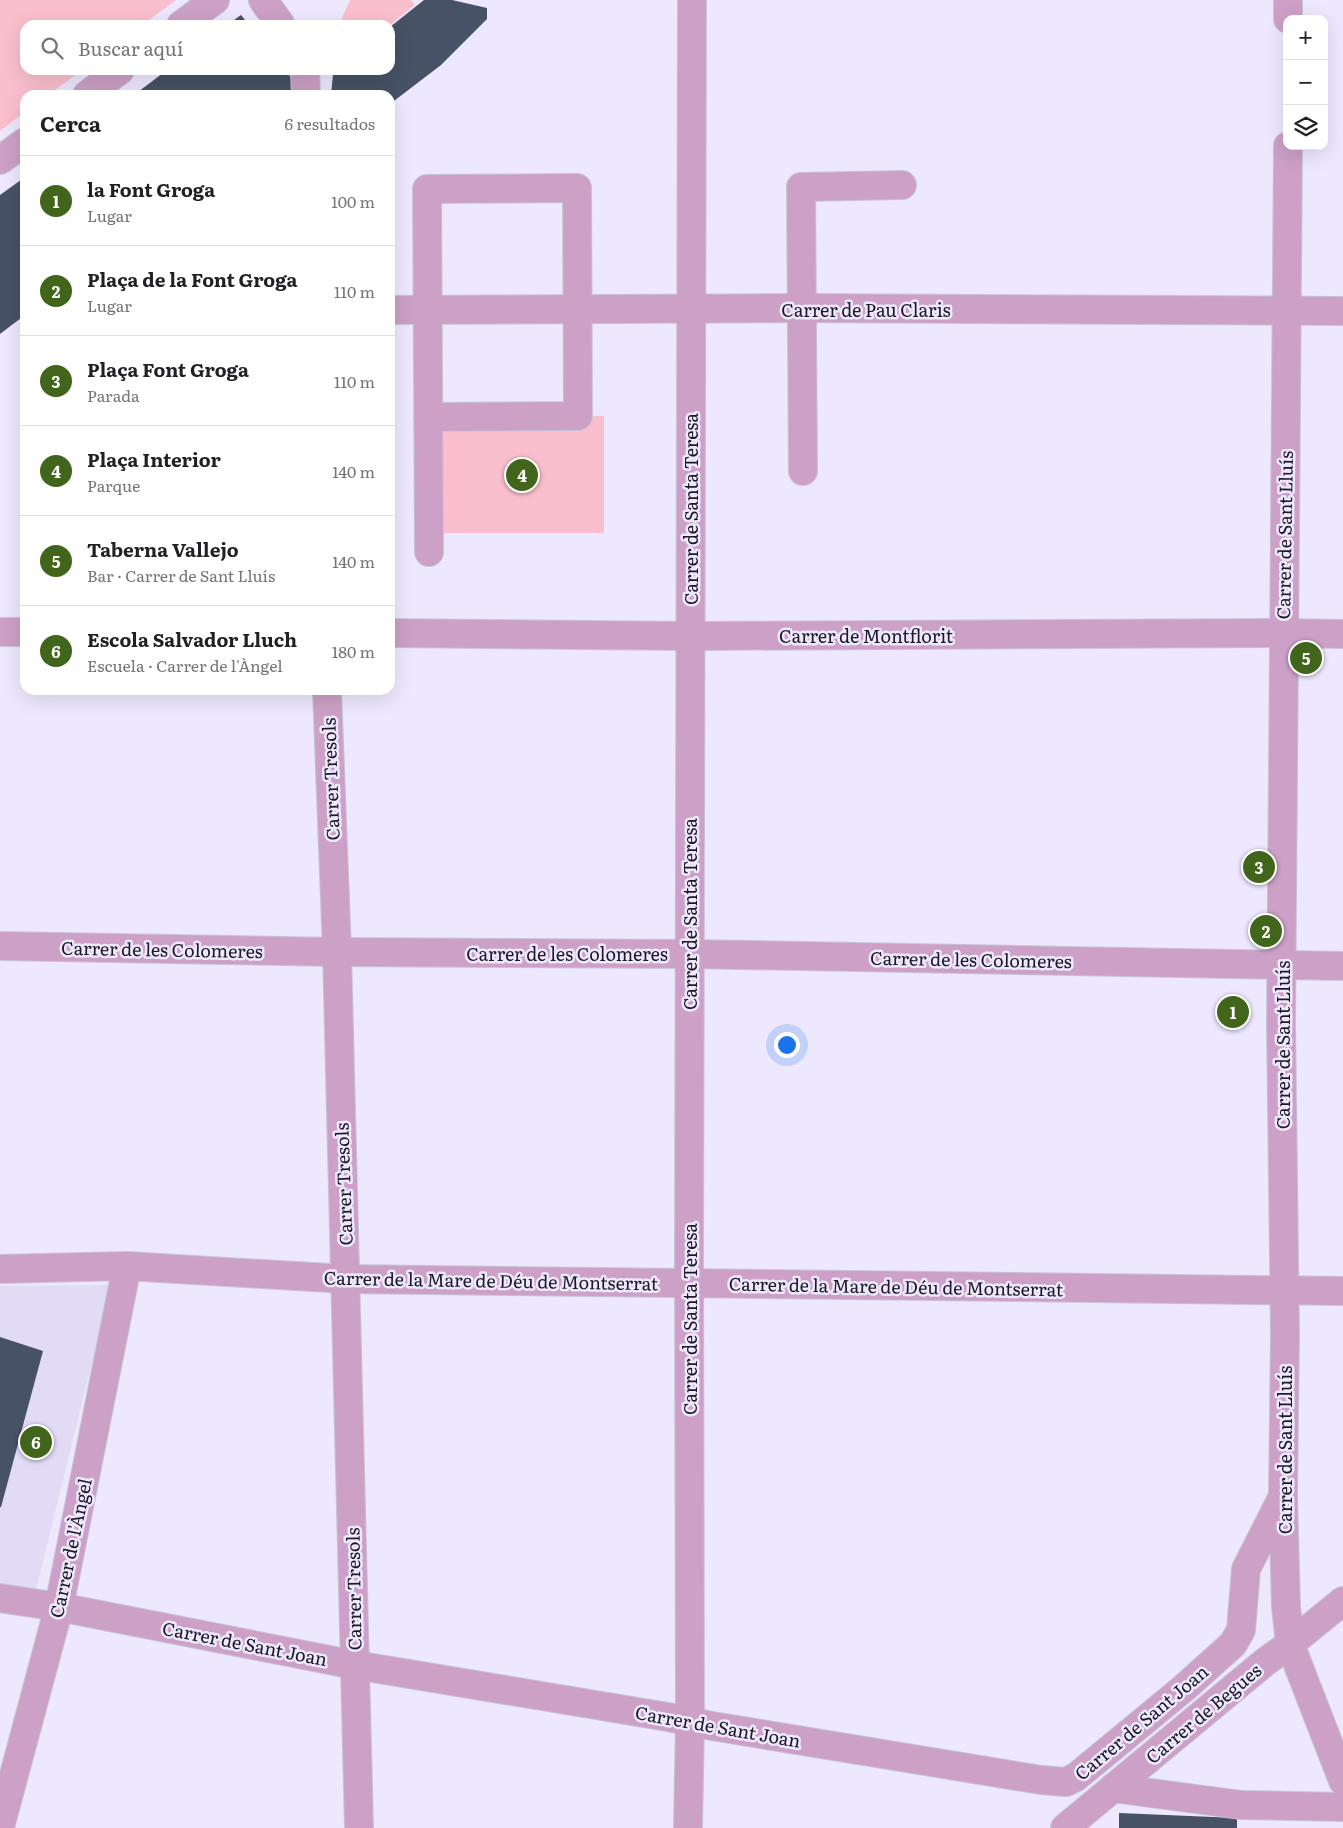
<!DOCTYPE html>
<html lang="es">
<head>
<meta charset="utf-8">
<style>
  :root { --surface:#fff; --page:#f6f6f6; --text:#202124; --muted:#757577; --line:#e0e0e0; --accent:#42651c }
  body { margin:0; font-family:Literata,serif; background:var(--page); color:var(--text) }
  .controls { position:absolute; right:15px; top:15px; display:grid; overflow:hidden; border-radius:10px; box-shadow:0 5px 20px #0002 }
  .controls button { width:45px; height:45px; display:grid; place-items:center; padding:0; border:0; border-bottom:1px solid var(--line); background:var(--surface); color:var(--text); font:25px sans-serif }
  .you { position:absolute; left:786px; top:1044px; width:18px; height:18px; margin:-12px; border:4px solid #fff; border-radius:50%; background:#1a73e8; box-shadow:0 0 0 8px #1a73e833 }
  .badge { display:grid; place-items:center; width:32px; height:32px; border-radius:50%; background:var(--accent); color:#fff; font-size:16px; font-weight:700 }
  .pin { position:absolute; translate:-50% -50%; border:2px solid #fff; box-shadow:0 1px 5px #0006 }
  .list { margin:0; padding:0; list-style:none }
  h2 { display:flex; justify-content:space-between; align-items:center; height:65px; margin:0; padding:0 20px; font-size:21px }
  h2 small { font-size:16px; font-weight:400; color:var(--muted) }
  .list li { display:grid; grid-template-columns:32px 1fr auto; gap:15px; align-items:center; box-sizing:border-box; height:90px; padding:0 20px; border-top:1px solid var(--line) }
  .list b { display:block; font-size:19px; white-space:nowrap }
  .list p { margin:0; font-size:16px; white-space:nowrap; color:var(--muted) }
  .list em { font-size:16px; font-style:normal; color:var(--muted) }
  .icon { flex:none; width:28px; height:28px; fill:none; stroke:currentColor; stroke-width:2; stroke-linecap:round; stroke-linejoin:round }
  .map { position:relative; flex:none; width:1343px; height:1828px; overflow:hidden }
  .search { position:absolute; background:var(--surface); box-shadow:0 5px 20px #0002; left:20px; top:20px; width:375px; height:55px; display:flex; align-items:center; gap:12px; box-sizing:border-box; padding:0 18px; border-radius:15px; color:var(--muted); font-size:19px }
  .panel { position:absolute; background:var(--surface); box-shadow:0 5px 20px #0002; left:20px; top:90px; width:375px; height:605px; border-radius:15px }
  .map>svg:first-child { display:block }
  .built { fill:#e1dbf6 }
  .green { fill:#fabfcd }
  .building { fill:#475267 }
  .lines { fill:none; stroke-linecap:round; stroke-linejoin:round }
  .street-casing { stroke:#c8c3d7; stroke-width:30 }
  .street { stroke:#cca0c7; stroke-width:28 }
  .labels { text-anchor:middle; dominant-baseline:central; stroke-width:5; stroke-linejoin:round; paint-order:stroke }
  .street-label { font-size:18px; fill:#1c1923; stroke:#eee8fe }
</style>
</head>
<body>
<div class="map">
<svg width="1343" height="1828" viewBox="0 0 1343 1828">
  <rect width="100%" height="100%" fill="#eee8fe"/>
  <path class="built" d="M111 1285 33 1602 0 1597V1286Z"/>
  <g class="green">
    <path d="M0 0H176L142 25H25V70H82L48 95H25V112L0 131Z"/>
    <path d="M350 0H411L415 5 390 25H339Z"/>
    <rect x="439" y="416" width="165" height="117"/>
  </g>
  <g class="building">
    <path d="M424 0H452L487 8V19L441 65 390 104V95H331L333 74 337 70H390V27Z"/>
    <path d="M241 15 249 25H227Z"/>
    <path d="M167 70H285L305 95H134Z"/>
    <path d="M25 177V315L0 334V195Z"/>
    <path d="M0 1337 43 1351 1 1507H0Z"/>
    <path d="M1119 1813 1237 1818V1828H1119Z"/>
  </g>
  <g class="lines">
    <defs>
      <g id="street">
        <path d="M263 0 281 25"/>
        <path d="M1288 0V19"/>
        <path d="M181 25 215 0"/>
        <path d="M305 70 306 95"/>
        <path d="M87 95 120 70"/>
        <path d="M1288 146 1281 1024 1285 1334 1283 1496 1286 1607 1290 1644 1343 1781"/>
        <path d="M0 160 25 142"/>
        <path d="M390 310 802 308 1343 311"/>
        <path d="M428 417 578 416 577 188 427 189 429 552"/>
        <path d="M803 471 801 187 902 185"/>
        <path d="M0 632H25"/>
        <path d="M390 633 690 636 1283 633 1343 634"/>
        <path d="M327 690 337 952 359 1828"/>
        <path d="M0 946 337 952 689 954 1343 966"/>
        <path d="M0 1269 127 1266 346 1279 1343 1291"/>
        <path d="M0 1598 59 1607 355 1665 668 1717 712 1726 1041 1780 1066 1782 1076 1777 1184 1688 1233 1644 1241 1630 1246 1569 1281 1500"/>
        <path d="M1113 1788 1241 1805 1343 1807"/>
        <path d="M0 1827 59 1607 127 1266"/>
        <path d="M688 1828 690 1722 689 1260 692 0"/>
        <path d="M1065 1828 1265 1662 1290 1644 1343 1601"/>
      </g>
    </defs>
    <use href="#street" class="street-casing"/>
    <use href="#street" class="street"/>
  </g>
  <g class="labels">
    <g class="street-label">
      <text x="866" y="309">Carrer de Pau Claris</text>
      <text transform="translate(690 509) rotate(-90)">Carrer de Santa Teresa</text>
      <text transform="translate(1284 535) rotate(-89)">Carrer de Sant Lluís</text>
      <text x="866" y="635">Carrer de Montflorit</text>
      <text transform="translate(330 779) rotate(-92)">Carrer Tresols</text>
      <text transform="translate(689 914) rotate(-90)">Carrer de Santa Teresa</text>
      <text transform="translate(162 949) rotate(1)">Carrer de les Colomeres</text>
      <text x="567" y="953">Carrer de les Colomeres</text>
      <text transform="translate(971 959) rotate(1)">Carrer de les Colomeres</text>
      <text transform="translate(1282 1045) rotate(-90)">Carrer de Sant Lluís</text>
      <text transform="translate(343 1184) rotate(-92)">Carrer Tresols</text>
      <text transform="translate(491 1280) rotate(1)">Carrer de la Mare de Déu de Montserrat</text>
      <text transform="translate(896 1286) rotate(1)">Carrer de la Mare de Déu de Montserrat</text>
      <text transform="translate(689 1319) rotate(-90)">Carrer de Santa Teresa</text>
      <text transform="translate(1284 1450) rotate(-90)">Carrer de Sant Lluís</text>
      <text transform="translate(70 1548) rotate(-78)">Carrer de l'Àngel</text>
      <text transform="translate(353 1589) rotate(-91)">Carrer Tresols</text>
      <text transform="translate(245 1643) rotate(11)">Carrer de Sant Joan</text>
      <text transform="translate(1203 1713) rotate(-40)">Carrer de Begues</text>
      <text transform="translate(1141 1722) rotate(-40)">Carrer de Sant Joan</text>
      <text transform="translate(718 1726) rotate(10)">Carrer de Sant Joan</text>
    </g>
  </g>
</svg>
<div class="controls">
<button>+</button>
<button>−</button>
<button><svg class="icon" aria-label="layers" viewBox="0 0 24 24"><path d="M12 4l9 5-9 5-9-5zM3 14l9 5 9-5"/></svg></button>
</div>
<div class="you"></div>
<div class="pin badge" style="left:1233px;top:1012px">1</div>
<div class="pin badge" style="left:1266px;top:931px">2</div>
<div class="pin badge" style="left:1259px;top:867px">3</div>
<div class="pin badge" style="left:522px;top:475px">4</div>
<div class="pin badge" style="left:1306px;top:658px">5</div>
<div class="pin badge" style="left:36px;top:1442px">6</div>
<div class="search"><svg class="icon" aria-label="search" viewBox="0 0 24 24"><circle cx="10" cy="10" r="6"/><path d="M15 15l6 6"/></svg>Buscar aquí</div>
<section class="panel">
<h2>Cerca<small>6 resultados</small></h2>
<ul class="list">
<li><span class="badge">1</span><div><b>la Font Groga</b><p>Lugar</p></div><em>100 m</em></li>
<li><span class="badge">2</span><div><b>Plaça de la Font Groga</b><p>Lugar</p></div><em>110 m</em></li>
<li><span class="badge">3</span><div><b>Plaça Font Groga</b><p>Parada</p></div><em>110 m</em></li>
<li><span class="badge">4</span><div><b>Plaça Interior</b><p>Parque</p></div><em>140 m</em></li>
<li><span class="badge">5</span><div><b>Taberna Vallejo</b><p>Bar · Carrer de Sant Lluís</p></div><em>140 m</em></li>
<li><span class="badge">6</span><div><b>Escola Salvador Lluch</b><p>Escuela · Carrer de l'Àngel</p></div><em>180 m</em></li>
</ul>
</section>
</div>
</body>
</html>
